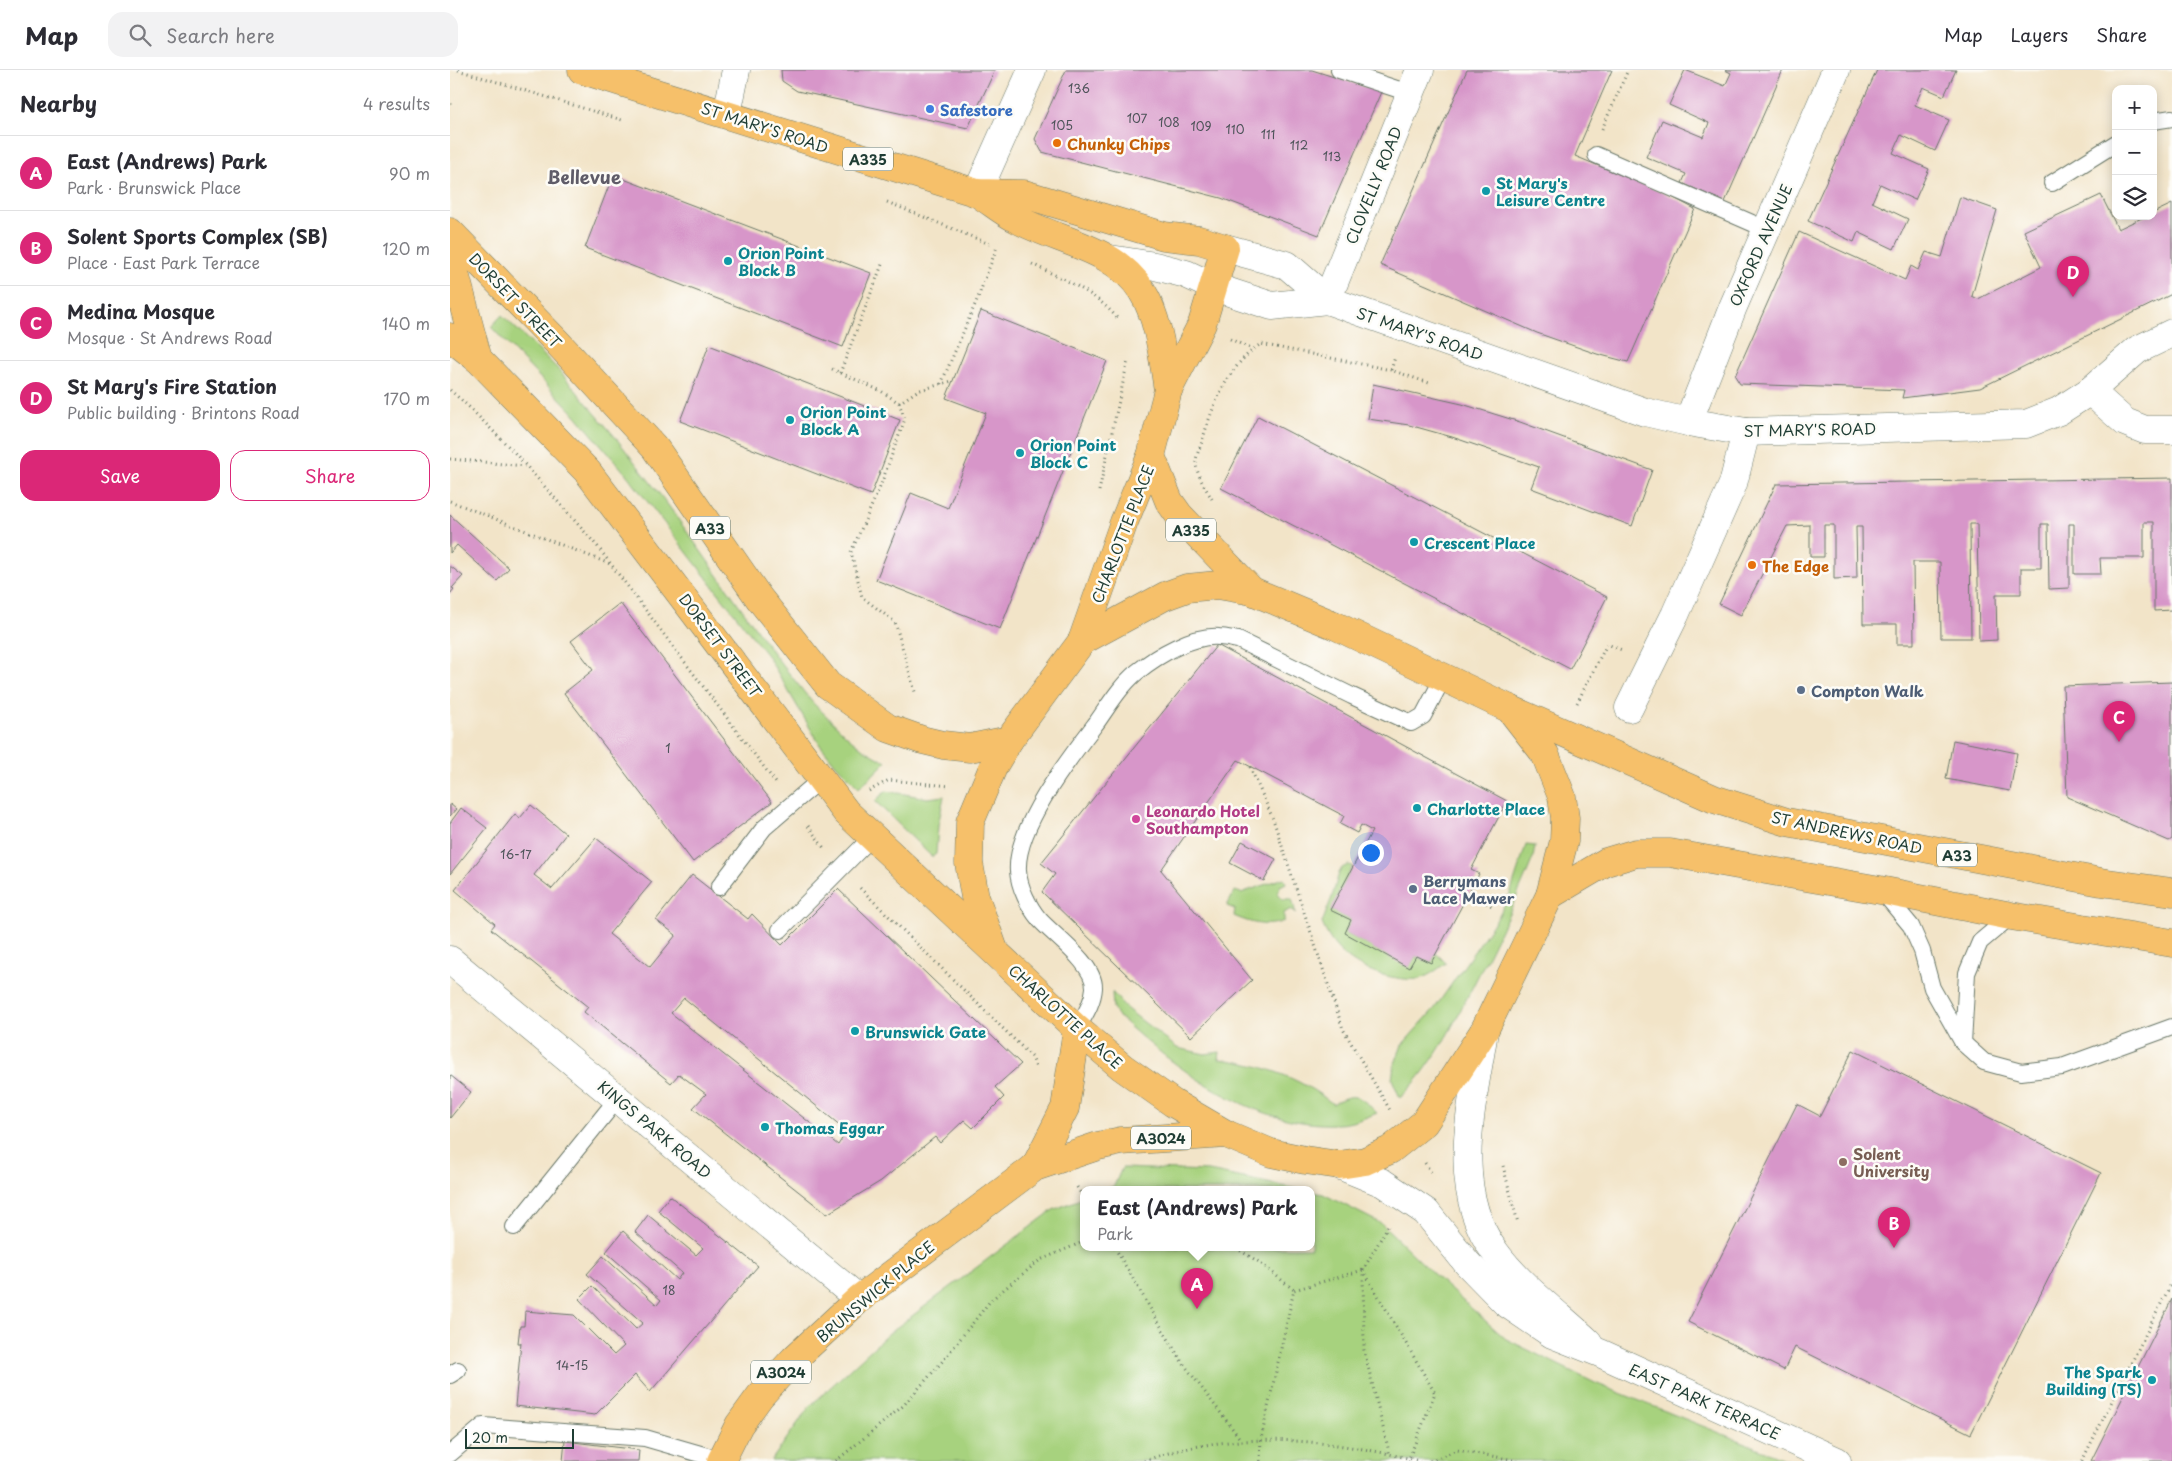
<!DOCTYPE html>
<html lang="en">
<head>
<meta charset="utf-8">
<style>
  :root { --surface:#fff; --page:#f2f2f3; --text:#2b2b33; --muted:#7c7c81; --line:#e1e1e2; --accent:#db2777 }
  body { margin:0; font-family:"Playpen Sans",sans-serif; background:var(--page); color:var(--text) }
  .controls { position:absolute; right:15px; top:15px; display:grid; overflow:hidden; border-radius:10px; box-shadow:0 2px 12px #0003 }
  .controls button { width:45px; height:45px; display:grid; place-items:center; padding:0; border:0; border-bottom:1px solid var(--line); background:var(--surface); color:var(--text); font:25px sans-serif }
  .scale { position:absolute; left:15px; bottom:12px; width:109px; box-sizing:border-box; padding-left:5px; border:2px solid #1f3d34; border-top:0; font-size:14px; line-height:18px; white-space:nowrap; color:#1f3d34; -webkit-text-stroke:4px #fdfcf7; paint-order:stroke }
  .you { position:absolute; left:920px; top:782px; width:18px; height:18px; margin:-12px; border:4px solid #fff; border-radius:50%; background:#1a73e8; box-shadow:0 0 0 8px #1a73e833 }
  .badge { display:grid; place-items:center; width:32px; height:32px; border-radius:50%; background:var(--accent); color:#fff; font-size:16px; font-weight:700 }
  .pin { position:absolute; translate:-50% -41px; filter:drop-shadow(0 1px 2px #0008) }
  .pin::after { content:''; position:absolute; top:26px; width:18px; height:15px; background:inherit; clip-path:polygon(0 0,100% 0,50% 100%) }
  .popup { position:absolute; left:630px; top:1116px; width:235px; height:65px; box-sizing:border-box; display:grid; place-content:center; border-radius:10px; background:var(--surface); filter:drop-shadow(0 1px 4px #0005); font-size:16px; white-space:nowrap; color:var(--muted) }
  .popup b { font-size:19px; color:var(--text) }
  .popup::after { content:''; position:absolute; left:50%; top:100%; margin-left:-10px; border:10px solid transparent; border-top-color:var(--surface) }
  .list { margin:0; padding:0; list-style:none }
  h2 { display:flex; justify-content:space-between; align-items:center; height:65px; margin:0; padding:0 20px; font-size:21px }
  h2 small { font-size:16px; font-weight:400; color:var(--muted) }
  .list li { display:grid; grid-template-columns:32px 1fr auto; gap:15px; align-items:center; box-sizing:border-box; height:75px; padding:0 20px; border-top:1px solid var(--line) }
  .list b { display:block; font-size:19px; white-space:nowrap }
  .list p { margin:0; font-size:16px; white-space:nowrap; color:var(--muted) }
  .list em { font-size:16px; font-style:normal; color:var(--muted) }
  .actions { display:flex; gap:10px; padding:15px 20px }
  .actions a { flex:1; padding:11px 0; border:1px solid var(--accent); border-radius:15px; text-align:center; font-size:18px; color:var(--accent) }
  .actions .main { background:var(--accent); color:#fff }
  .icon { flex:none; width:28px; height:28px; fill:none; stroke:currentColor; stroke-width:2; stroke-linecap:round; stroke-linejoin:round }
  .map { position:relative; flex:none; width:1722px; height:1391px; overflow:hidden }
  header { display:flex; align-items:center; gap:30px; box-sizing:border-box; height:70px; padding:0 25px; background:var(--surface); border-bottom:1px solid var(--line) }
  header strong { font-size:24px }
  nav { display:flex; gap:28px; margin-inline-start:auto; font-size:18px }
  .search { width:350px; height:45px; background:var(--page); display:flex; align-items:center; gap:12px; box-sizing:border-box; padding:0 18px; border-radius:15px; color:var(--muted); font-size:19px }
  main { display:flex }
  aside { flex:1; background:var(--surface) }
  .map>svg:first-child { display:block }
  .green { fill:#a7d27e; stroke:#638859 }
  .building { fill:#d796c9; fill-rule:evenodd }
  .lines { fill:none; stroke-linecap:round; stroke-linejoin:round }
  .lane-casing { stroke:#697768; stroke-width:18 }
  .street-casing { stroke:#697768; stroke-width:29 }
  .primary-casing { stroke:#697768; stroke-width:29 }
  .path { stroke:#697768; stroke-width:3; stroke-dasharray:1 4; stroke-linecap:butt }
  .lane { stroke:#fff; stroke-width:16 }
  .street { stroke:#fff; stroke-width:28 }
  .primary { stroke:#f6c06b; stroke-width:28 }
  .shop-dot { fill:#3f7fe0; stroke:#fdfcf7; stroke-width:2 }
  .food-dot { fill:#e8710a; stroke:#fdfcf7; stroke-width:2 }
  .culture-dot { fill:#0f9aa8; stroke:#fdfcf7; stroke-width:2 }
  .service-dot { fill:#5c6f8a; stroke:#fdfcf7; stroke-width:2 }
  .hotel-dot { fill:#d1479c; stroke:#fdfcf7; stroke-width:2 }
  .education-dot { fill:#8d6e63; stroke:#fdfcf7; stroke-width:2 }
  .labels { text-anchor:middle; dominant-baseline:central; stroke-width:5; stroke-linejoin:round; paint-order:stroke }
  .number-label { font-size:12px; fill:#4d5359 }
  .shield { fill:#fdfcf7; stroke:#62766e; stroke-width:1 }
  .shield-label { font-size:14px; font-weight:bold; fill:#1f3d34 }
  .shop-label { font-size:15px; font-weight:bold; fill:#366cbe; stroke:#fdfcf7; text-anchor:start }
  .street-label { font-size:15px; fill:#1f3d34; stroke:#fdfcf7 }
  .food-label { font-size:15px; font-weight:bold; fill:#c56008; stroke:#fdfcf7; text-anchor:start }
  .culture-label { font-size:15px; font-weight:bold; fill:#0d838f; stroke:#fdfcf7; text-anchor:start }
  .service-label { font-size:15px; font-weight:bold; fill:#4e5e75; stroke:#fdfcf7; text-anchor:start }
  .hotel-label { font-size:15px; font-weight:bold; fill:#b23c85; stroke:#fdfcf7; text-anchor:start }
  .education-label { font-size:15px; font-weight:bold; fill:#785e54; stroke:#fdfcf7; text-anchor:start }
  .quarter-label { font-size:18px; font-weight:bold; fill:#5f5c68; stroke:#fdfcf7 }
</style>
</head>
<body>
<header>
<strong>Map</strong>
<div class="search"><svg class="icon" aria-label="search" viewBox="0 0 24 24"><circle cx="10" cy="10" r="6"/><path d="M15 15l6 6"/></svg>Search here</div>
<nav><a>Map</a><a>Layers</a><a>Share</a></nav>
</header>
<main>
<aside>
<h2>Nearby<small>4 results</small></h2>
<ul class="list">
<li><span class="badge">A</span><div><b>East (Andrews) Park</b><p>Park · Brunswick Place</p></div><em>90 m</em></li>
<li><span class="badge">B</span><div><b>Solent Sports Complex (SB)</b><p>Place · East Park Terrace</p></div><em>120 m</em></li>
<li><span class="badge">C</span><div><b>Medina Mosque</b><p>Mosque · St Andrews Road</p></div><em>140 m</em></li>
<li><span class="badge">D</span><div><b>St Mary's Fire Station</b><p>Public building · Brintons Road</p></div><em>170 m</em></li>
</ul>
<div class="actions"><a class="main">Save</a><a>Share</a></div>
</aside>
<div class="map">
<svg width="1722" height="1391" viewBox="0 0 1722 1391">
  <rect width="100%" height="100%" fill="#fdfcf7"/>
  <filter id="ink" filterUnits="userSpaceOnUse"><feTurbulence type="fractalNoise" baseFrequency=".02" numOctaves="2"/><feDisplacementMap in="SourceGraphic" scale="10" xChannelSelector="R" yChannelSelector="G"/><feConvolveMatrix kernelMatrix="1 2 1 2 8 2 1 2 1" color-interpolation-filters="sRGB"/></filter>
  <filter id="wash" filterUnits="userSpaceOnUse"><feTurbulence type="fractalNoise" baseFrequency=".0096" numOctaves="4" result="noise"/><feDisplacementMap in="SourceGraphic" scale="20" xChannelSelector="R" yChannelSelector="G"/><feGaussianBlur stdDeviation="1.12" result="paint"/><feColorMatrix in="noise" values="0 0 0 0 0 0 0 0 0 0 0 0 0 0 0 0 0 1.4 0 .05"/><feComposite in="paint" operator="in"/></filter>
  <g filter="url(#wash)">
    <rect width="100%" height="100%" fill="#f2e4c8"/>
    <g class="green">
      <path d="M52 245 107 298 166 368 218 435 326 587 362 632 397 666 413 679 436 692 409 718 387 696 370 675 319 588 176 404 122 341 41 257Z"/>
      <path d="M436 721 478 728 494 726 488 756 486 784 482 787 425 731Z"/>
      <path d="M1076 775 1085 776 1083 788C1065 833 1043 877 1021 920 1001 959 982 998 950 1028L942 1009 944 996 952 975 985 938 1048 847 1060 824Z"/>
      <path d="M898 795 903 796 881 840 901 850 895 863 959 897 966 886 981 893 986 883 996 893C988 899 979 906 969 909 962 910 953 909 946 908 913 902 884 885 872 853L882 827 889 803 892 798Z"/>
      <path d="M834 808 836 813 830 816 828 823 832 829H842L846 844 841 839 834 843V851C817 858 800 853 784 846L785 839 777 836 785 821 791 823Z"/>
      <path d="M662 922 677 939 727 978 755 984 770 982 769 989C811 994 849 1007 883 1034 904 1021 910 1026 927 1043 915 1048 901 1054 887 1054 803 1058 724 998 666 944L663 938Z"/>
      <path d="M672 1098 759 1101 852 1120H654L664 1116Z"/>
      <path d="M861 1122 873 1124 932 1154 995 1215 1056 1269 1145 1313 1340 1391H321L359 1337 438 1264 603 1140 633 1128V1178H861Z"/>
    </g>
    <g id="blocks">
      <g class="building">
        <path d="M331 0H545L518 58 347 21 332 11Z"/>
        <path d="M616 0H862L931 22 869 165 771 128 592 82 585 69Z"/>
        <path d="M1017 0H1162L1125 86 1216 124 1245 139 1178 292 1147 284 1087 263 930 195Z"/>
        <path d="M1235 0 1275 16 1281 3 1275 0H1333L1275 132 1232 113 1236 104 1196 87 1212 50 1253 67 1259 53 1219 35Z"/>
        <path d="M1427 0H1506L1494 26 1473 17 1465 35 1499 50 1485 81 1451 65 1443 83 1479 99 1465 130 1430 114 1422 132 1458 149 1444 179 1408 162 1404 172 1358 151Z"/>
        <path d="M163 105 421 203 393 277 135 178Z"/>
        <path d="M1651 125 1668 159 1696 146H1703V143L1722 134V224L1530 318 1452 328 1454 320 1290 314 1285 306 1349 162 1455 210 1461 196 1468 200 1476 182 1492 187 1510 127 1547 140 1522 226 1528 229 1591 197 1574 161Z"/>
        <path d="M531 241 657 291 550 559 426 510 461 423 498 438 536 343 496 328Z"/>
        <path d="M259 275 450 350 421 425 230 351Z"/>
        <path d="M923 314 1012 334 1070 352 1202 400 1182 456 1081 418 1089 397 1002 367 959 355 918 349Z"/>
        <path d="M808 346 1157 527 1120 599 771 418Z"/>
        <path d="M1722 408V540L1704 541V452H1694V488H1650L1651 504H1624V454H1619V518L1599 519 1598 454H1591V498H1571V524H1546L1547 570 1529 571 1527 454H1520L1521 568H1491L1490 492H1463L1464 574H1447V554H1413L1412 457H1406L1407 508 1384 509V455H1374V487H1360V455L1337 456 1291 545 1269 534 1326 414Z"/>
        <path d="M0 445 59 498 47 511 7 475 0 483Z"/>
        <path d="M0 496 13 506 2 518 4 519 0 524Z"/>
        <path d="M170 533 322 732 243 792 114 623 143 600 121 571Z"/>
        <path d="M767 575 1057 731 1021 800 1029 804 981 893 966 886 959 898 895 863 901 850 880 840 922 761 911 755 907 763 890 754 894 746 788 690 711 800 802 910 741 967 592 822 605 804 591 793Z"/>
        <path d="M1722 612V769L1719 771 1617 727 1613 616Z"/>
        <path d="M1503 670 1567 683 1560 721 1496 709Z"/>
        <path d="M0 734 6 739 0 746Z"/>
        <path d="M81 735 116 764 84 805 102 819 146 768 202 812 159 864 200 897 226 865 206 850 242 805 298 849 302 844 332 875 388 819 571 994 545 1017 554 1027 523 1058 514 1050 490 1073 485 1067 431 1111 377 1144 243 1038 256 1024 229 1004 221 1013 134 942 138 937 41 859 45 854 5 820 65 744 70 748ZM234 928 397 1061 388 1075 221 943Z"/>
        <path d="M11 738 37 758 0 804V753Z"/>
        <path d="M792 771 826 789 814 811 780 793Z"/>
        <path d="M1403 980 1651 1103 1521 1364 1345 1277 1334 1300 1238 1252 1347 1034 1370 1046Z"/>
        <path d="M0 1005 21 1022 0 1048Z"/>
        <path d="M220 1126 308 1196 200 1322 185 1305 145 1345 65 1336 71 1273H68L70 1256H74L75 1241 124 1245 164 1285 174 1276 129 1229 142 1216 186 1259 193 1253 137 1204 153 1186 207 1235 211 1230 156 1182 173 1161 227 1210 232 1203 185 1162 198 1145 246 1185 253 1178 208 1141Z"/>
        <path d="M1722 1229V1391H1641Z"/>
        <path d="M115 1371 189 1380 188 1391H113Z"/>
      </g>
    </g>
  </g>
  <g filter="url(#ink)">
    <use href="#blocks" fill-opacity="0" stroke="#697768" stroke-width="1"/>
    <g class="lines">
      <defs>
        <g id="lane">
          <path d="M889 0 959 23"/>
          <path d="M1703 51 1722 48"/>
          <path d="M1146 85 1318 160"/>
          <path d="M1602 113 1666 73"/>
          <path d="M269 817 314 758 370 710"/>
          <path d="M1432 821 1461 856 1472 881 1482 918 1513 973 1534 992 1571 1002 1612 997 1722 957"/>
          <path d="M330 860 422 767"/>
          <path d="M627 959C634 946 643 933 644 918 645 894 604 866 589 849 579 837 569 817 568 801 565 757 621 686 647 652 659 635 671 615 687 602 708 585 742 565 769 567 776 567 782 569 788 570L902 626 961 653 973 646 994 606"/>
          <path d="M1513 973 1517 903 1530 872 1561 846"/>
          <path d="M64 1157 168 1028"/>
          <path d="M0 1305 8 1300"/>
          <path d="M0 1384 33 1356 195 1368 271 1390"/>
        </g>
        <g id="street">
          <path d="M277 44 286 0"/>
          <path d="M527 123 582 0"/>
          <path d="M775 178 837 195 877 230 1195 342 1238 352 1296 362 1576 354 1609 341 1640 321 1675 352 1695 360H1722"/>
          <path d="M660 189 705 196 736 204 764 217 822 236 877 230"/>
          <path d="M877 230 970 0"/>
          <path d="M1640 321 1687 280 1722 263"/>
          <path d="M1238 352 1283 237 1386 0"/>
          <path d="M1179 638 1225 545 1283 414 1296 362"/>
          <path d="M0 890 409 1229"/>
          <path d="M1034 961C1023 1034 998 1117 1045 1182 1068 1214 1109 1245 1138 1272"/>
          <path d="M889 1095 933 1113 976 1142 1017 1193 1056 1233 1102 1264 1150 1283 1387 1391"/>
        </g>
        <g id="primary">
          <path d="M132 0 527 123 574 124 714 166 749 170 775 178 752 254 718 320 701 386 674 452 632 571 559 670 544 695 520 752 519 793 525 827 543 877"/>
          <path d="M527 123C540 131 552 141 565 148 607 172 665 177 692 221 709 248 713 289 718 320"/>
          <path d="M0 162 107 272 205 378 309 528 378 615 438 658 472 670 493 675 520 678 559 670"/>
          <path d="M0 185 28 289"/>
          <path d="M0 267 28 289 137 401 396 742 627 959 672 997 723 1033 776 1064 821 1083 855 1090 889 1095 915 1091 940 1080 974 1053 1034 961 1100 825 1114 771 1115 748 1112 727 1095 684 1060 639"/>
          <path d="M701 386 719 431 729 445 802 521"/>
          <path d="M632 571 715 526 737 518 768 515 802 521 886 556 1060 639 1264 729 1337 752 1651 812 1722 822"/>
          <path d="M1100 825 1156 792 1186 783H1220L1430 820 1561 846 1722 873"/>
          <path d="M585 1097 615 1038 627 959"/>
          <path d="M271 1391 289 1355 310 1326 344 1289 409 1229 585 1097 648 1076 671 1071 776 1064"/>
        </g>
      </defs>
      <use href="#lane" class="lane-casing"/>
      <use href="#street" class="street-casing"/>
      <use href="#primary" class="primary-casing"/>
      <g class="path">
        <path d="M8 0 172 50"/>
        <path d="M0 34 2 38"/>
        <path d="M1152 59 1178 0"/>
        <path d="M437 132 542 175"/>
        <path d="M582 194C612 209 645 221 667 248"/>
        <path d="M780 269 802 279"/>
        <path d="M382 299 431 321 449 333 455 349 430 417 401 482 412 527 445 552 465 622"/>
        <path d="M941 300 945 287"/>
        <path d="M390 303 433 192"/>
        <path d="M491 314 527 230 547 177"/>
        <path d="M0 320 18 336 64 382 148 477 326 713"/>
        <path d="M449 333 467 321 502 311"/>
        <path d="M0 389 75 396"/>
        <path d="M649 421 678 290"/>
        <path d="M762 429C756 419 745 403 746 390 747 384 750 377 752 372 762 336 778 295 811 274L941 300 979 313"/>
        <path d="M0 431 160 494"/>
        <path d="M1127 633 1157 574 1172 580"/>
        <path d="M800 697 823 749 893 959 940 1040"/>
        <path d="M419 721 439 710 500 716"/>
        <path d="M358 756 374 778"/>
        <path d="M410 818 582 987 586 998"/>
        <path d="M1018 824 1042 836"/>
        <path d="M975 1093 981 1102"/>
        <path d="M1053 1096 1068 1153"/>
        <path d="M627 1117 633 1127"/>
        <path d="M938 1156 913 1200 914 1280 940 1386"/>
        <path d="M665 1178 730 1289 791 1370"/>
        <path d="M786 1178 809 1192 844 1220"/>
        <path d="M913 1200 985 1323 958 1391"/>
        <path d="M386 1391 453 1336 491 1293 541 1230 590 1190 633 1172"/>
        <path d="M694 1391C783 1358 879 1369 970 1391"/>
        <path d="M810 1391 811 1369 844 1220 913 1200"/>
        <path d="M980 1391 1007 1380 1070 1391"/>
        <path d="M1632 1391 1722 1212"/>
      </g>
      <use href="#lane" class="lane"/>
      <use href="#street" class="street"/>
      <use href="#primary" class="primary"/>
    </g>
  </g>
  <circle class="shop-dot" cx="480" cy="39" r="5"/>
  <g class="food-dot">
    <circle cx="607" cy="73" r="5"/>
    <circle cx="1302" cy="495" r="5"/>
  </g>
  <g class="culture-dot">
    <circle cx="1036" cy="121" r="5"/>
    <circle cx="278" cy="191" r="5"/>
    <circle cx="340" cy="350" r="5"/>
    <circle cx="570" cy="383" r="5"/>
    <circle cx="964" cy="472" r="5"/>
    <circle cx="967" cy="738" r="5"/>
    <circle cx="405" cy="961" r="5"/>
    <circle cx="315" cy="1057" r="5"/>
    <circle cx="1702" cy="1310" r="5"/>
  </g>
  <g class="service-dot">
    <circle cx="1351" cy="620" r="5"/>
    <circle cx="963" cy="819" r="5"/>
  </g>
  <circle class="hotel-dot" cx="686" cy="749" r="5"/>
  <circle class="education-dot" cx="1393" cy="1092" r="5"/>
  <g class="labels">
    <g class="number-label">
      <text x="629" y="18">136</text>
      <text x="687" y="48">107</text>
      <text x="719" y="52">108</text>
      <text x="612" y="55">105</text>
      <text x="751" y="56">109</text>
      <text x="785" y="59">110</text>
      <text x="818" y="64">111</text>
      <text x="849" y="75">112</text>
      <text x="882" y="86">113</text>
      <text x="218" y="678">1</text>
      <text x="66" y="784">16-17</text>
      <text x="219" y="1220">18</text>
      <text x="122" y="1295">14-15</text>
    </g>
    <g class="shield">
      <rect x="393" y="77.5" width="50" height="23" rx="4"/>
      <rect x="240" y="446.5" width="40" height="23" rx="4"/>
      <rect x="716" y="448.5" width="50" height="23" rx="4"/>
      <rect x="1487" y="773.5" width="40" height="23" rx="4"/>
      <rect x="681" y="1056.5" width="60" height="23" rx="4"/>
      <rect x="301" y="1290.5" width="60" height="23" rx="4"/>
    </g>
    <g class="shield-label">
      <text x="418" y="89">A335</text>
      <text x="260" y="458">A33</text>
      <text x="741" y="460">A335</text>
      <text x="1507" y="785">A33</text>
      <text x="711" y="1068">A3024</text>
      <text x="331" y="1302">A3024</text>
    </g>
    <g class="shop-label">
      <text x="490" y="39">Safestore</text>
    </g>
    <g class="street-label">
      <text transform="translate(315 57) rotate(18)">ST MARY'S ROAD</text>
      <text transform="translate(923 115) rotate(-68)">CLOVELLY ROAD</text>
      <text transform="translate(1310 175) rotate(-66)">OXFORD AVENUE</text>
      <text transform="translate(66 230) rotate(46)">DORSET STREET</text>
      <text transform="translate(970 263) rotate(19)">ST MARY'S ROAD</text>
      <text transform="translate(1360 359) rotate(-1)">ST MARY'S ROAD</text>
      <text transform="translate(672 464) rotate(-69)">CHARLOTTE PLACE</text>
      <text transform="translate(271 575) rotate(53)">DORSET STREET</text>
      <text transform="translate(1397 762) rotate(12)">ST ANDREWS ROAD</text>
      <text transform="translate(616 946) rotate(42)">CHARLOTTE PLACE</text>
      <text transform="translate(205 1059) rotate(40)">KINGS PARK ROAD</text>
      <text transform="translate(425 1221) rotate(-40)">BRUNSWICK PLACE</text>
      <text transform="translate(1255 1331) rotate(24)">EAST PARK TERRACE</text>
    </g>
    <g class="food-label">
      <text x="617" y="73">Chunky Chips</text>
      <text x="1312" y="495">The Edge</text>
    </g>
    <g class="culture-label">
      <text x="1046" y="112">St Mary's<tspan x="1046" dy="17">Leisure Centre</tspan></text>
      <text x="288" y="182">Orion Point<tspan x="288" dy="17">Block B</tspan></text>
      <text x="350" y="341">Orion Point<tspan x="350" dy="17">Block A</tspan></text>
      <text x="580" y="374">Orion Point<tspan x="580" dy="17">Block C</tspan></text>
      <text x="974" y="472">Crescent Place</text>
      <text x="977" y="738">Charlotte Place</text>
      <text x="415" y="961">Brunswick Gate</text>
      <text x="325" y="1057">Thomas Eggar</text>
      <text x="1692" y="1301" text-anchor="end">The Spark<tspan x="1692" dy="17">Building (TS)</tspan></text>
    </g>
    <g class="service-label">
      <text x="1361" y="620">Compton Walk</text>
      <text x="973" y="810">Berrymans<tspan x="973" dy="17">Lace Mawer</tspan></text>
    </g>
    <g class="hotel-label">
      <text x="696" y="740">Leonardo Hotel<tspan x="696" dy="17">Southampton</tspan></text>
    </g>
    <g class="education-label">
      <text x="1403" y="1083">Solent<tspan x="1403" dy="17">University</tspan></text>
    </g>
    <g class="quarter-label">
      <text x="134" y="106">Bellevue</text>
    </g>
  </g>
</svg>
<div class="controls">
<button>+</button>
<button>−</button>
<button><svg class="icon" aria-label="layers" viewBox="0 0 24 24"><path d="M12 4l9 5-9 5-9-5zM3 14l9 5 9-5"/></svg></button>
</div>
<div class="scale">20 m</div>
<div class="you"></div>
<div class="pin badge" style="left:747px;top:1239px">A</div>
<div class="popup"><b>East (Andrews) Park</b>Park</div>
<div class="pin badge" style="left:1444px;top:1178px">B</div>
<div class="pin badge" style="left:1669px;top:672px">C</div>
<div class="pin badge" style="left:1623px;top:227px">D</div>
</div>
</main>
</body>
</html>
